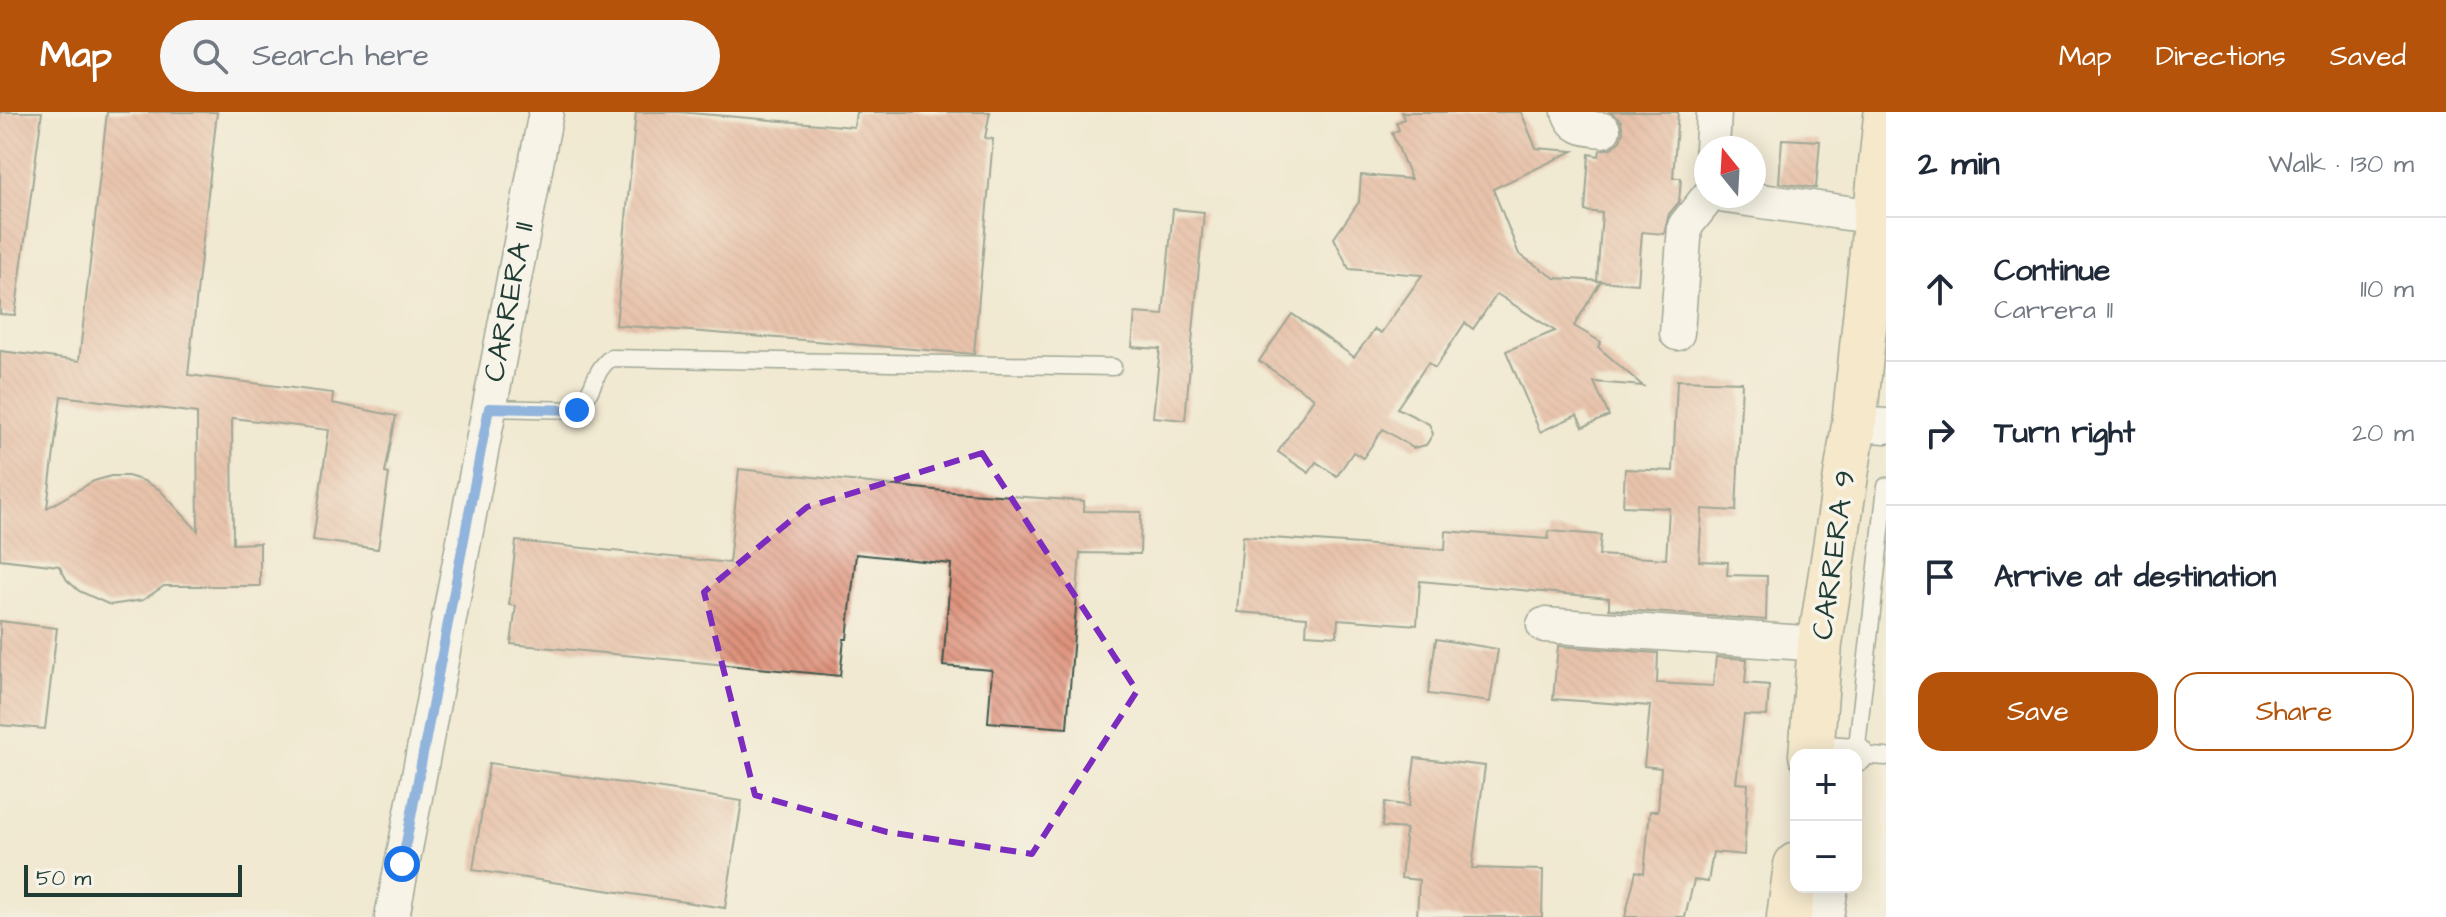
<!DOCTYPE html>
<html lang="en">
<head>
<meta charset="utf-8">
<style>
  :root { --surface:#fff; --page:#f6f6f7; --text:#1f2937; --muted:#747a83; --line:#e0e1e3; --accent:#b45309 }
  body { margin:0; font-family:"Architects Daughter",sans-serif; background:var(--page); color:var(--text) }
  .controls { position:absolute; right:24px; bottom:24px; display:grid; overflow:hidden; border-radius:16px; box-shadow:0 4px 20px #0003 }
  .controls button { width:72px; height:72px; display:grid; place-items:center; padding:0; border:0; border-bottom:2px solid var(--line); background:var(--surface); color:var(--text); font:40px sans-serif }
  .compass { position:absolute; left:1694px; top:24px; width:72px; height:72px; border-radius:50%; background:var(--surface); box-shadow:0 4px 20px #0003; rotate:342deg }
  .scale { position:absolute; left:24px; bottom:20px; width:218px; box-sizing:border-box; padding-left:8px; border:4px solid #1f3d34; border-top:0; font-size:22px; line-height:28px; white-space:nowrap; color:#1f3d34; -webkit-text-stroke:6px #f7f3e8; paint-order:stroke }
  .stop { position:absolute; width:24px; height:24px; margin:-18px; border:6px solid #1a73e8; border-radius:50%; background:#fff }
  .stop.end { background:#1a73e8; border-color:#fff; box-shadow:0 2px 8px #0008 }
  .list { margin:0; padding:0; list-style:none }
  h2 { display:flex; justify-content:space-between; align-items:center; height:104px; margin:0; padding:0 32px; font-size:34px }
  h2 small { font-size:26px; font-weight:400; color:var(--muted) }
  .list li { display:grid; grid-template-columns:52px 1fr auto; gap:24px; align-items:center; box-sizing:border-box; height:144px; padding:0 32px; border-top:2px solid var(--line) }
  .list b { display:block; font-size:30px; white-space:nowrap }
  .list p { margin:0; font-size:26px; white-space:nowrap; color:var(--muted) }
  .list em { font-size:26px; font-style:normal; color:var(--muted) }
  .actions { display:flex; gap:16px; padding:24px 32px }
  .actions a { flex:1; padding:18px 0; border:2px solid var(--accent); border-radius:24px; text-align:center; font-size:28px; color:var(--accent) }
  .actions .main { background:var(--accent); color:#fff }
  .icon { flex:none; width:44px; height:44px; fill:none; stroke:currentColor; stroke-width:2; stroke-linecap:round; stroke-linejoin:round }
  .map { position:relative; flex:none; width:1886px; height:805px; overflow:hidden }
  header { display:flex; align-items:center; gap:48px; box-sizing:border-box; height:112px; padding:0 40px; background:var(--accent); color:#fff }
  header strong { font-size:38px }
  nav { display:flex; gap:44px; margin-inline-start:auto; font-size:28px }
  .search { width:560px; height:72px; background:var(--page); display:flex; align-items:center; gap:20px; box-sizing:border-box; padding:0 28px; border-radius:44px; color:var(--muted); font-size:30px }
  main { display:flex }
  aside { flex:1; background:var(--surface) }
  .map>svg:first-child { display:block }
  .building { fill:url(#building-back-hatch); fill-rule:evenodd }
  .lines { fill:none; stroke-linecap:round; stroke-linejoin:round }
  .service-casing { stroke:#3e574c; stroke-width:19 }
  .minor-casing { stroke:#3e574c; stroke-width:37 }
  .secondary-casing { stroke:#3e574c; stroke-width:47 }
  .service { stroke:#fff; stroke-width:16 }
  .minor { stroke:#fff; stroke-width:34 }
  .secondary { stroke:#fbe6c3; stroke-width:44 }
  .route { stroke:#1a73e8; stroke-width:10 }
  .marked { fill:none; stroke:#7b2cbf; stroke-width:6; stroke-dasharray:16 10; stroke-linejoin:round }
  .labels { text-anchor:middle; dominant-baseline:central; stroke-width:7; stroke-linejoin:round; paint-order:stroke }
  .street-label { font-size:30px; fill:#1f3d34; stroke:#f7f3e8 }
</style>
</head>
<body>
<header>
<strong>Map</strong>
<div class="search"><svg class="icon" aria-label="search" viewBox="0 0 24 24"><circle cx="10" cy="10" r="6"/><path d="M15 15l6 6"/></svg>Search here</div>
<nav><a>Map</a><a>Directions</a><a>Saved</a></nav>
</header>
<main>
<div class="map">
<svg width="1886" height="805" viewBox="0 0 1886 805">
  <defs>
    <pattern id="building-back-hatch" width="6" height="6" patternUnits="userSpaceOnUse" patternTransform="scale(2)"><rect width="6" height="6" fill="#de927b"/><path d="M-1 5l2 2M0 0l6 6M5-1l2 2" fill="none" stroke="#b37866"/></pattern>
  </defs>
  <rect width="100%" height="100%" fill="#f7f3e8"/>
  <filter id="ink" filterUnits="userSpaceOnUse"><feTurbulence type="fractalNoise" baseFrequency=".0125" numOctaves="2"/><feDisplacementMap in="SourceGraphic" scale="16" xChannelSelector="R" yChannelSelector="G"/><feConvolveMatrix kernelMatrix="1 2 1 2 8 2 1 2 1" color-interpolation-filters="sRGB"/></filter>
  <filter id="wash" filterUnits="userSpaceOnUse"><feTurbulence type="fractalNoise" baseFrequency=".006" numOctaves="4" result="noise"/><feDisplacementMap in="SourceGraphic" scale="32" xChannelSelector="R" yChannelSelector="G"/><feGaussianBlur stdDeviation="1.8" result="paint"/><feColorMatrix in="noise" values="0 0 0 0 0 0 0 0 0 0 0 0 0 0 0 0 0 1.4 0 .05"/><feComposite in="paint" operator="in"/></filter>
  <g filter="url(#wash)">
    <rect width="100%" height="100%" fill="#f1e9d2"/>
    <g id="blocks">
      <g class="building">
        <path d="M0 0H42L15 203 0 202Z"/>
        <path d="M107 0H217L188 263 333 281 332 291 396 304 385 361 389 362 378 437 313 428 329 318 232 306 233 432 260 431V474H164L143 488 110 493 79 479 67 468 59 454 0 447V239L79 249ZM61 284 197 301 198 419 159 377 144 369 128 364H111L94 369 47 396Z"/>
        <path d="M636 0H678L854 15 856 0H990L985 26 993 27 974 242 616 213Z"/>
        <path d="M1401 0H1521L1536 36 1573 39 1493 77 1519 142 1555 166 1601 169 1574 214 1601 230 1598 235 1643 274 1594 270 1609 304 1583 315 1577 303 1540 320 1506 239 1555 219 1497 182 1473 217 1465 211 1435 256 1428 251 1397 296 1429 312 1433 322 1426 333 1413 336 1383 317 1363 346 1353 340 1337 364 1316 350 1309 361 1278 340 1314 286 1259 249 1292 202 1354 245 1375 217 1381 221 1422 163 1349 157 1334 126 1359 90 1361 63 1411 67 1392 21 1399 18 1396 11 1404 7Z"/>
        <path d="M1610 0H1678L1673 66H1681L1679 90 1669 102 1664 122 1642 120 1638 172 1597 169 1602 101 1585 99 1589 42 1599 44 1600 38 1612 36 1620 29 1623 21 1621 9Z"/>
        <path d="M1782 27 1820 29 1816 76 1779 71Z"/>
        <path d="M1173 97 1204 100 1185 308 1153 305 1160 237 1132 235 1135 201 1163 203Z"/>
        <path d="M1677 268 1742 270 1736 399 1702 397 1699 449 1728 450 1727 463 1767 464 1766 508 1609 497V486L1420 469 1417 513 1338 507 1337 524 1306 522 1307 505 1237 500 1243 424 1445 438 1446 419 1548 427 1549 419 1601 423 1599 443 1666 447 1669 396 1623 394 1625 357 1673 359Z"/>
        <path d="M739 357 953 380 1084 389V399L1141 400 1140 442 1080 441 1067 616 988 610 992 558 943 554 951 452 856 442 847 527H844L840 564 511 532 516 494 509 493 516 429 729 451Z"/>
        <path d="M0 509 57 516 45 617 0 613Z"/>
        <path d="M1436 527 1498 537 1490 590 1428 582Z"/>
        <path d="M1558 534 1658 541 1657 571 1713 574 1716 545 1747 547 1745 571 1769 573 1767 604 1744 603 1736 671 1748 672 1744 743 1713 740 1708 770 1694 768 1685 805H1625L1636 759 1644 761 1650 699H1658L1661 656 1644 654 1650 594 1553 587Z"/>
        <path d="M1415 646 1485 654 1472 756 1543 758 1542 805H1417L1419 768 1401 766 1406 717 1382 715 1385 690 1409 694Z"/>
        <path d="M489 651 742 689 725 796 473 758Z"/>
      </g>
    </g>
  </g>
  <g filter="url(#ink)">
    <use href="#blocks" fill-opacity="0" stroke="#3e574c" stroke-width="2"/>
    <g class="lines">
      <defs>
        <g id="service">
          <path d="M489 296 577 298C593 284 593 258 611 246L1113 255"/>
          <path d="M1886 374 1856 643 1886 645"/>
        </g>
        <g id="minor">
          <path d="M1569 0C1575 17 1586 16 1603 18"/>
          <path d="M1712 36 1714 0"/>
          <path d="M1726 84 1876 105"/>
          <path d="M1677 221 1685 114 1709 84"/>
          <path d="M1854 312 1886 314"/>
          <path d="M1544 513 1820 532"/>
          <path d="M1811 640 1856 643"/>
          <path d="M392 805 546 0"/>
          <path d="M1826 805 1831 775"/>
        </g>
        <g id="secondary">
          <path d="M1811 643 1820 532 1854 312 1886 4"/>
          <path d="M1789 805 1796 753"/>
        </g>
      </defs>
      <use href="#service" class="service-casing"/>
      <use href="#minor" class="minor-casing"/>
      <use href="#secondary" class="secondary-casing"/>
      <use href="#service" class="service"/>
      <use href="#minor" class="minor"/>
      <use href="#secondary" class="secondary"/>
    </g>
  </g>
  <g class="lines" filter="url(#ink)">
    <path class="route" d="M402 752 489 296 577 298"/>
  </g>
  <path d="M0 0H1886V805H0ZM982 341 1137 579 1032 742 887 720 755 683 704 480 807 395Z" fill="#f1e9d2" fill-opacity=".55" fill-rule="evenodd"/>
  <path class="marked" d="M982 341 1137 579 1032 742 887 720 755 683 704 480 807 395Z"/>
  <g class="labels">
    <g class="street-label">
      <text transform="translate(509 190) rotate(-79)">CARRERA 11</text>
      <text transform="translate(1834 443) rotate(-82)">CARRERA 9</text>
    </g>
  </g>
</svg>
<div class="controls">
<button>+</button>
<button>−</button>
</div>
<svg class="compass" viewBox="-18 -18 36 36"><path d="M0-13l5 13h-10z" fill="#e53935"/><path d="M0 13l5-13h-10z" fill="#747a83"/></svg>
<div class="scale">50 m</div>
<div class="stop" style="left:402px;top:752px"></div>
<div class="stop end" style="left:577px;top:298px"></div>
</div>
<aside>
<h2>2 min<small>Walk · 130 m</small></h2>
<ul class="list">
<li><svg class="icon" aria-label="ahead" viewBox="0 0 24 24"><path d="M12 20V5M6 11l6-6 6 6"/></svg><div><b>Continue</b><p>Carrera 11</p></div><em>110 m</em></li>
<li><svg class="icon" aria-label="right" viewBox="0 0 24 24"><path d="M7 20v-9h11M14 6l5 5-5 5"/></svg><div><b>Turn right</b></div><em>20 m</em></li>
<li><svg class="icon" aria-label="arrive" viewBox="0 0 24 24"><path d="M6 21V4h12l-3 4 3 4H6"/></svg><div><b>Arrive at destination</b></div></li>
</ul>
<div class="actions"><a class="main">Save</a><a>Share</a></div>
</aside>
</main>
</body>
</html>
